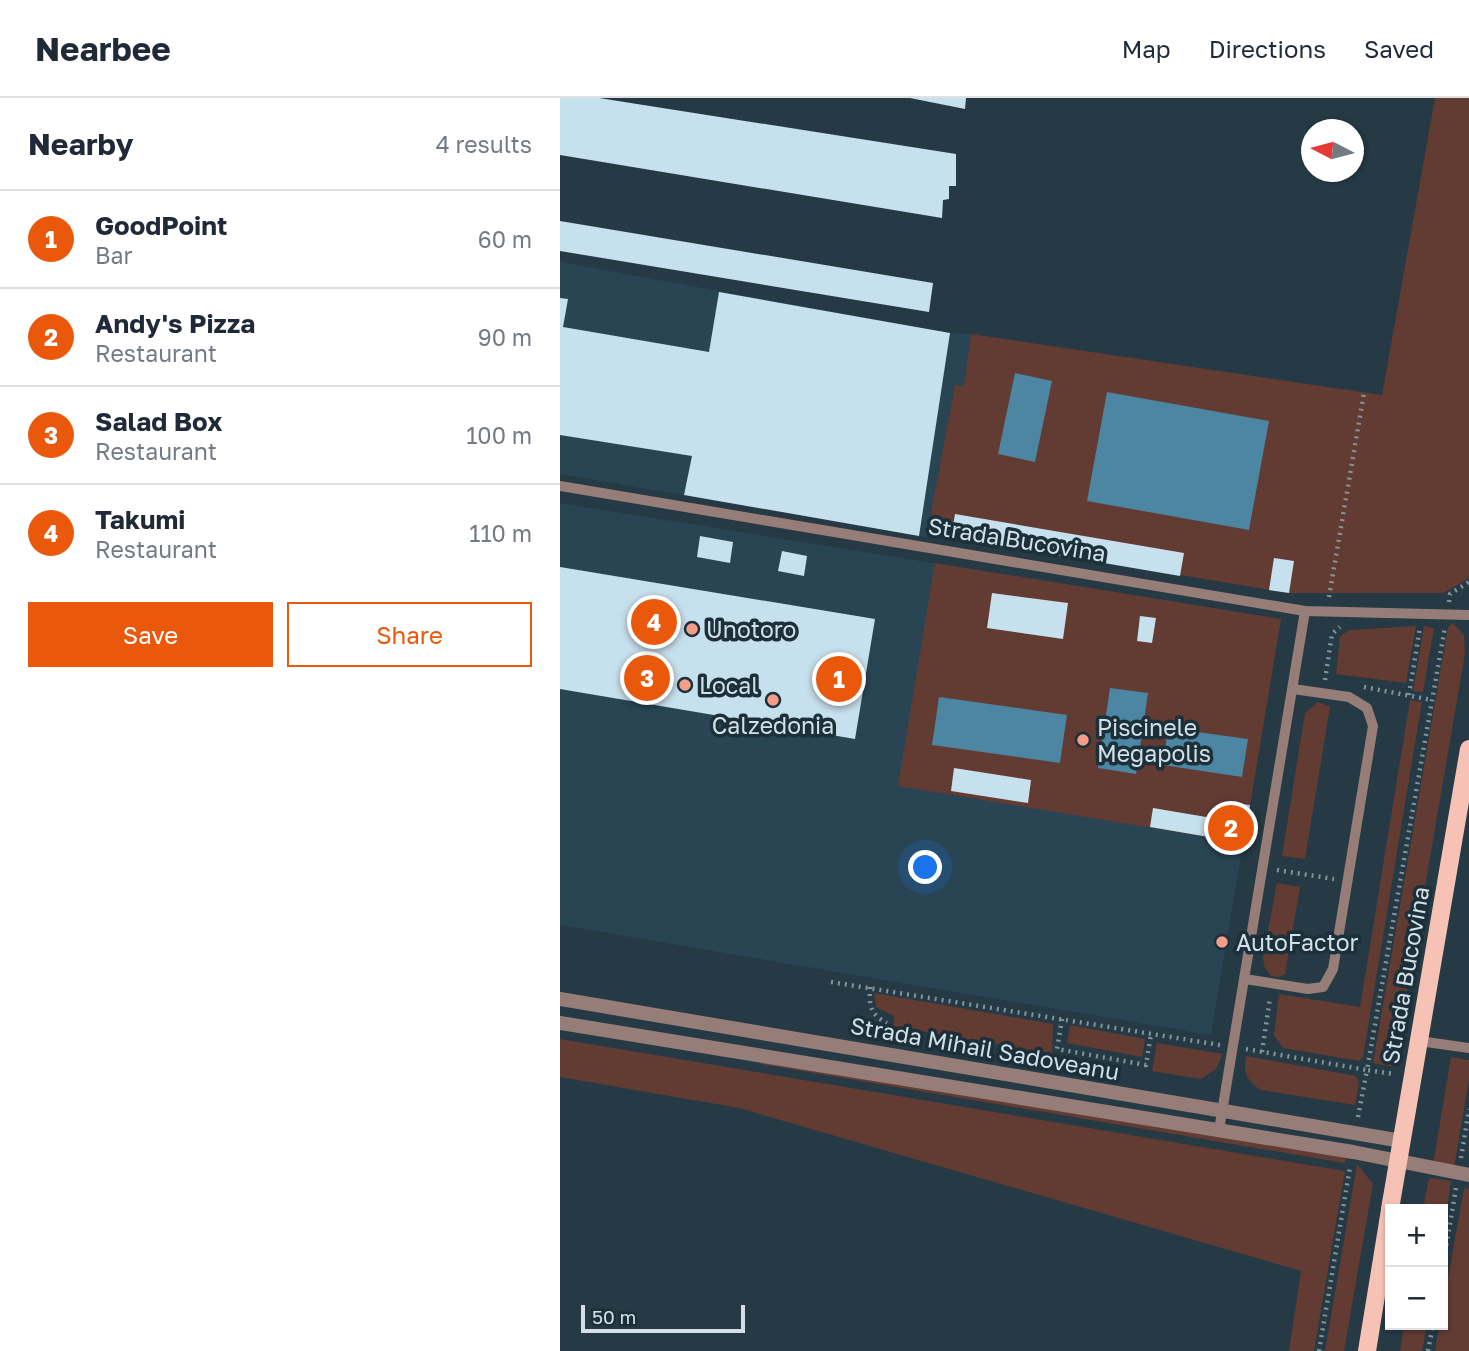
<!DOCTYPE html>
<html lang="en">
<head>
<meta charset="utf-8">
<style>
  :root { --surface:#fff; --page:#f6f6f7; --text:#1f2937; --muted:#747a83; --line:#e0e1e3; --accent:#ea580c }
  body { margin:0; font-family:"Golos Text",sans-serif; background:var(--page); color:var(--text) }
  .controls { position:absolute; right:21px; bottom:21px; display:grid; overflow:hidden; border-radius:0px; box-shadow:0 2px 5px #0004 }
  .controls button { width:63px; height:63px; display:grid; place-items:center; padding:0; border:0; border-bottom:2px solid var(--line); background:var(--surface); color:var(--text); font:35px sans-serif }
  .compass { position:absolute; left:741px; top:21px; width:63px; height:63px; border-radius:50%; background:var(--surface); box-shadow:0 2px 5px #0004; rotate:276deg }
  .scale { position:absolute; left:21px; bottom:18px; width:164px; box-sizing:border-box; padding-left:7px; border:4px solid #d4e0e7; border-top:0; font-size:19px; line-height:24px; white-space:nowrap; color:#d4e0e7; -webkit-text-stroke:5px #1b303a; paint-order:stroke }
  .you { position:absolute; left:366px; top:770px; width:24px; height:24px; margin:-18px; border:5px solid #fff; border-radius:50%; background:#1a73e8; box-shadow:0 0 0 10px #1a73e833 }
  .badge { display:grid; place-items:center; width:46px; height:46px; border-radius:50%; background:var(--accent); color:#fff; font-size:23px; font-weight:700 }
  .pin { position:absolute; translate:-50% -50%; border:4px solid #fff; box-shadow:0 2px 7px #0006 }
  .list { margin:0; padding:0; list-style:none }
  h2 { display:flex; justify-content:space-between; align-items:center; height:91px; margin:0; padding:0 28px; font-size:30px }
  h2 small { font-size:23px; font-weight:400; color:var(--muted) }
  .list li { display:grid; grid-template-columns:46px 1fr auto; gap:21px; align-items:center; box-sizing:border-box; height:98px; padding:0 28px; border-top:2px solid var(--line) }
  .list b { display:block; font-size:26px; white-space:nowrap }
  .list p { margin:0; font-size:23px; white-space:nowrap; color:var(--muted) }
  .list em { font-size:23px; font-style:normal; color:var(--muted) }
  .actions { display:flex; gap:14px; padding:21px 28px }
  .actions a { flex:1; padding:16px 0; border:2px solid var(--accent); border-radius:0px; text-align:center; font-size:24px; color:var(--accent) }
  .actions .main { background:var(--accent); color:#fff }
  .map { position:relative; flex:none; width:909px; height:1253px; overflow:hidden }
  header { display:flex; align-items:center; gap:42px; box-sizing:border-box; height:98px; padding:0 35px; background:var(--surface); border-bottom:2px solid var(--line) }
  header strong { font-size:33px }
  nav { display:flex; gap:38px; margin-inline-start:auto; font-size:24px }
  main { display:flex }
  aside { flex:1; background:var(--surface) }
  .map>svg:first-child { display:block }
  .built { fill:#294554 }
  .green { fill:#623b33 }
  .water { fill:#4c86a2 }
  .building { fill:#c7e0ed }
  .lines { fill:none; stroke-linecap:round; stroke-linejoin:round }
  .path { stroke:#83939c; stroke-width:4.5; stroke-dasharray:2 5; stroke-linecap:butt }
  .lane { stroke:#977d77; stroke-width:10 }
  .street { stroke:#977d77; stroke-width:14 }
  .primary { stroke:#f7c2b6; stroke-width:18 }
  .poi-dot { fill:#f49e8a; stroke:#1b303a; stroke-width:2.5 }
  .labels { text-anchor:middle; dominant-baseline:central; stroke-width:7; stroke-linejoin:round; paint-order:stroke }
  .street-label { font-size:23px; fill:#d4e0e7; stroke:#1b303a }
  .poi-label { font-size:23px; fill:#d4e0e7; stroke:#1b303a; text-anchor:start }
</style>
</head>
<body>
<header>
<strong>Nearbee</strong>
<nav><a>Map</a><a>Directions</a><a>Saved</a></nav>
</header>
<main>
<aside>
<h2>Nearby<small>4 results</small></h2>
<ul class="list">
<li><span class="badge">1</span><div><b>GoodPoint</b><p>Bar</p></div><em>60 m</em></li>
<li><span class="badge">2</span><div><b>Andy's Pizza</b><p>Restaurant</p></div><em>90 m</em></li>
<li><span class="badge">3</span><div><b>Salad Box</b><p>Restaurant</p></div><em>100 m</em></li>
<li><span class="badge">4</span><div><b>Takumi</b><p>Restaurant</p></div><em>110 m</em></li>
</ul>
<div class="actions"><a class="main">Save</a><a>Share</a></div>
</aside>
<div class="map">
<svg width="909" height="1253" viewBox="0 0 909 1253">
  <rect width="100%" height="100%" fill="#253a45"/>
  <g class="built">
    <path d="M0 164 390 235 411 236 404 288H395L367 439 0 376Z"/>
    <path d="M0 405 721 521 651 937 0 827Z"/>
  </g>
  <g class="green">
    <path d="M875 0H909V479L906 482 883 495H729L391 439 393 430 369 426 395 287 404 288 411 236 822 297Z"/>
    <path d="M375 465 721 521 684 745 338 688Z"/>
    <path d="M893 525 904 537 905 556 834 969 813 965 888 529Z"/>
    <path d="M856 528 846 585 776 576 780 538 790 532Z"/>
    <path d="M864 528 874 530 863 594 853 593Z"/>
    <path d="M850 602 862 604 803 959 799 963 723 950 714 937 719 896 800 909Z"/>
    <path d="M758 604 770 609 745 761 722 758 745 615Z"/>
    <path d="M717 785 740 789 725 876 719 879 711 878 704 868 703 859Z"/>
    <path d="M314 895 493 926 492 956 333 928 334 918 316 909Z"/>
    <path d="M510 927 585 941 582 959 507 945Z"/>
    <path d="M0 941 785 1073 754 1253H729L741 1173 179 1010 0 979Z"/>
    <path d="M597 945 663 956 656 971 641 981 592 973Z"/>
    <path d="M201 958 786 1058 785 1065 200 966Z"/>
    <path d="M686 958 796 978 799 984 795 1007 701 992C687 983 683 975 686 958Z"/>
    <path d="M891 959 909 962V981L894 1070 873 1067Z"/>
    <path d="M797 1066 813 1086 784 1253H765Z"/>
    <path d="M869 1080 891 1083 883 1133V1111H863Z"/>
    <path d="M904 1090 909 1091V1253H875L879 1227H883V1208Z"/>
    <path d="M844 1227H867L862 1253H840Z"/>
  </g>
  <g class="water">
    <path d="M455 275 492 283 475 364 438 356Z"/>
    <path d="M547 294 709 323 689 432 527 403Z"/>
    <path d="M550 590 588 595 576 676 538 670Z"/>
    <path d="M379 599 507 617 500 665 372 647Z"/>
    <path d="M608 630 688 641 682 679 603 667Z"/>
  </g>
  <g class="building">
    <path d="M0 0H39L396 56V88H389V101L383 102 382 120 0 57Z"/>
    <path d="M350 0H406L405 11Z"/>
    <path d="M0 123 373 185 369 214 0 153Z"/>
    <path d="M159 194 390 235 359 438 124 397 132 358 0 337V200L8 201 3 229 149 254Z"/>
    <path d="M395 416 624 455 620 478 391 439Z"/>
    <path d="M140 438 173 444 170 465 137 459Z"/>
    <path d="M222 453 247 458 244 478 218 473Z"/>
    <path d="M714 460 734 463 729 495 709 492Z"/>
    <path d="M0 469 315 521 295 641 0 591Z"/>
    <path d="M432 495 508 505 503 541 427 530Z"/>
    <path d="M580 518 596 520 592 545 577 543Z"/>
    <path d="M394 670 471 682 468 705 391 693Z"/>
    <path d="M673 705 690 707 684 745 590 729 593 710 670 723Z"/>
  </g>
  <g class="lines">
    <g class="path">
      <path d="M769 499 804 295"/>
      <path d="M889 504 890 496 909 484"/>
      <path d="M765 582 772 536 780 529"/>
      <path d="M804 589 872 602"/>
      <path d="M849 597 860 529"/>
      <path d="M717 772 774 781"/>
      <path d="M271 884 660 947"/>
      <path d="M310 889C309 908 310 916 327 925"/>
      <path d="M502 921 497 951 586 967 591 936"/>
      <path d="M686 951 807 972 885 529"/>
      <path d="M702 954 710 900"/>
      <path d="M798 1019 807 972 834 976"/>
      <path d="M901 1060 909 1011"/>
      <path d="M883 1168 896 1090"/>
      <path d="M759 1253 790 1069"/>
      <path d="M868 1253 873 1227"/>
    </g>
    <g class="lane">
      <path d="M0 388 745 513 909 517"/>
      <path d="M685 881 748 891 763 889 773 871 813 628 807 610 789 599 733 591"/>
      <path d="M859 943 909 950"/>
      <path d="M659 1032 745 513"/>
    </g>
    <g class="street">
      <path d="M0 901 842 1043"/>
      <path d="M0 925 793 1054 909 1077"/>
    </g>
    <g class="primary">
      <path d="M830 1111 909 651"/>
      <path d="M807 1253 830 1112"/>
    </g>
  </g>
  <g class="poi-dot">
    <circle cx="132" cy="531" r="7"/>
    <circle cx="125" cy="587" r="7"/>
    <circle cx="213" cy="602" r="7"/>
    <circle cx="523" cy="642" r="7"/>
    <circle cx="662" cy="844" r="7"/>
  </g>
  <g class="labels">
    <g class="street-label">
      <text transform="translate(457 441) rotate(9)">Strada Bucovina</text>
      <text transform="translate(845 877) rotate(-80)">Strada Bucovina</text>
      <text transform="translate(425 950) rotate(10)">Strada Mihail Sadoveanu</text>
    </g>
    <g class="poi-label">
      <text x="146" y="531">Unotoro</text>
      <text x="139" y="587">Local</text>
      <text x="213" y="627" text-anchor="middle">Calzedonia</text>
      <text x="537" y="629">Piscinele<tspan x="537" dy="26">Megapolis</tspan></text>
      <text x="676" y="844">AutoFactor</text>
    </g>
  </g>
</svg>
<div class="controls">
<button>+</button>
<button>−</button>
</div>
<svg class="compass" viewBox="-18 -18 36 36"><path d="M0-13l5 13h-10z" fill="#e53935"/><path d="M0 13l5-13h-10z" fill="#747a83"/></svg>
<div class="scale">50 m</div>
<div class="you"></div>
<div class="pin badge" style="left:279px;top:581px">1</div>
<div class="pin badge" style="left:671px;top:730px">2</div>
<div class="pin badge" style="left:87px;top:580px">3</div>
<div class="pin badge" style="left:94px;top:524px">4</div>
</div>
</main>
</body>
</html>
